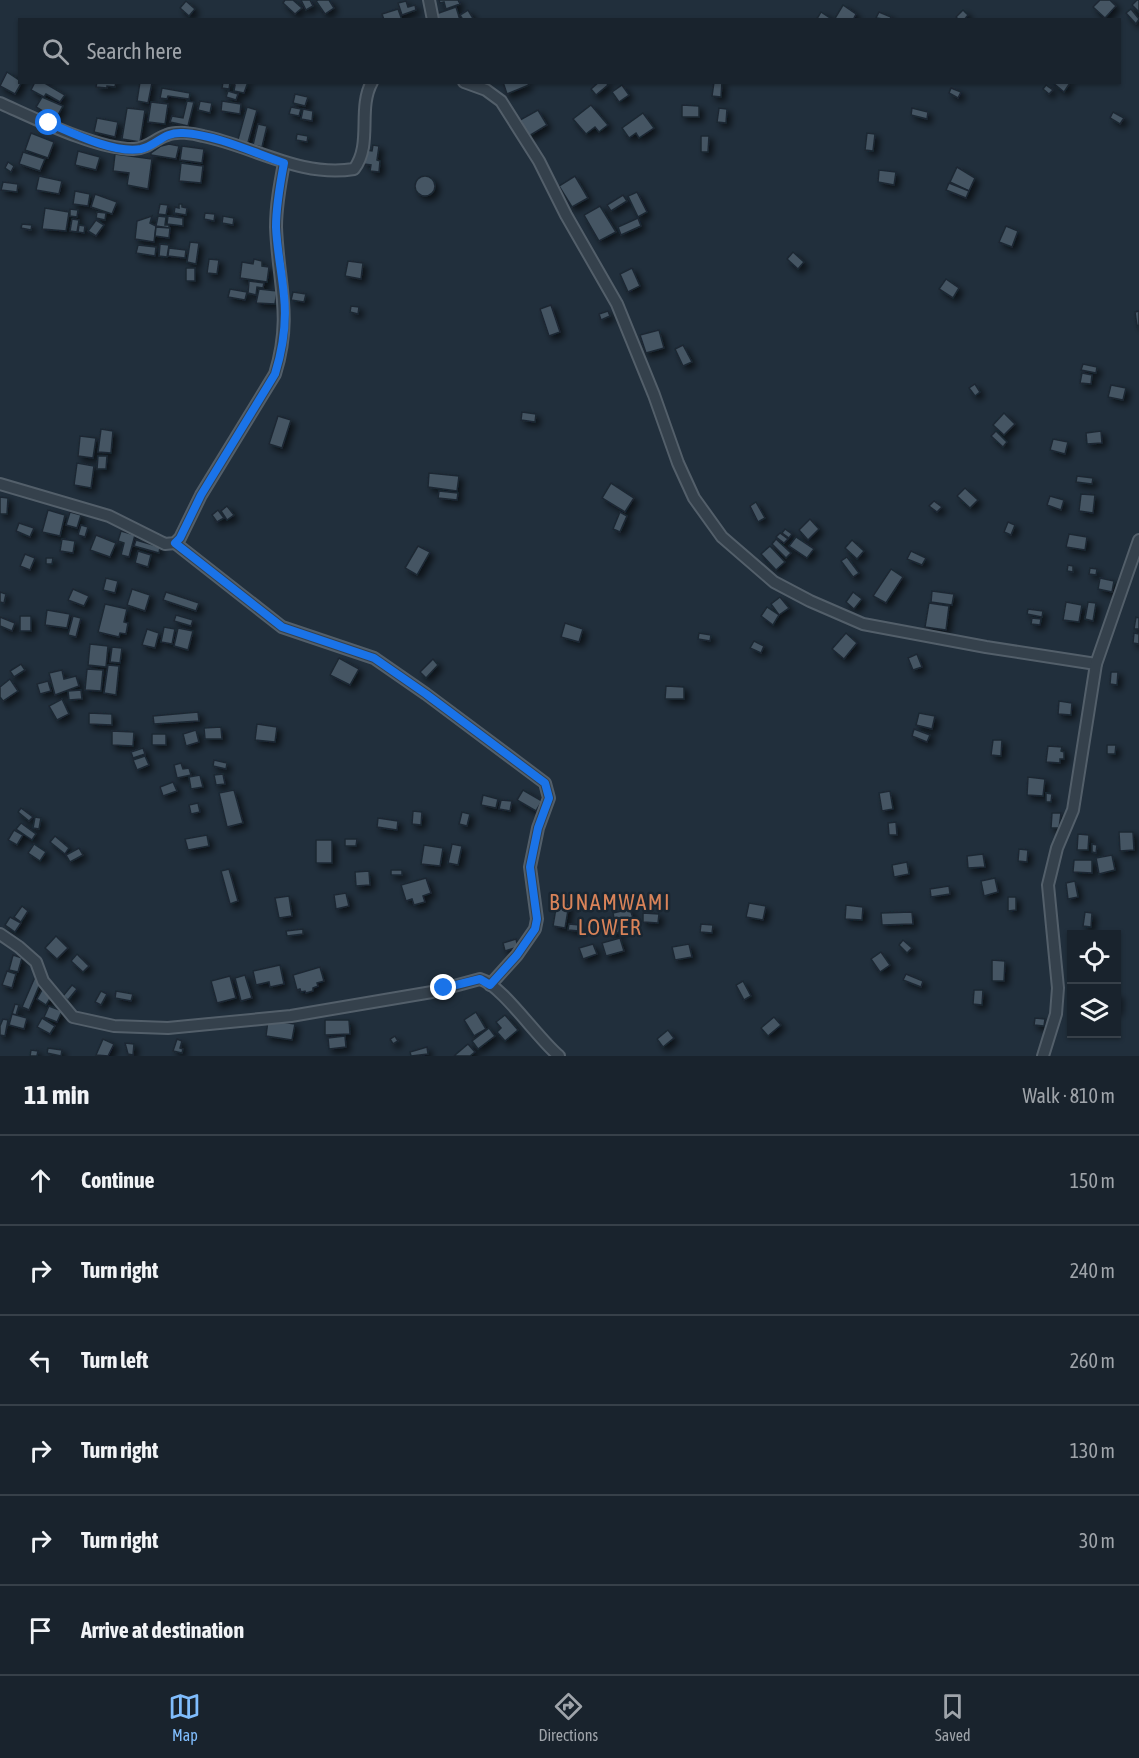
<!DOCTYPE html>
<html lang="en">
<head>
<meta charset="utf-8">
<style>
  :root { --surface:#19232d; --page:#222b35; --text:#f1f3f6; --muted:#9fa4aa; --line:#374049; --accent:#80bdfd }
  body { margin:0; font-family:"Asap Condensed",sans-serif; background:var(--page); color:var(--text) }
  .controls { position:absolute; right:18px; bottom:18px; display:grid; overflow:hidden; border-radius:0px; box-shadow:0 2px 4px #0004 }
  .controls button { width:54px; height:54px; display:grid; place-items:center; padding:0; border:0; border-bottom:2px solid var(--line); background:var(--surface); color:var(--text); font:30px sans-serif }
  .stop { position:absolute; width:18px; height:18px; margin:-14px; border:4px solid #1a73e8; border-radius:50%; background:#fff }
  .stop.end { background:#1a73e8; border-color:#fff; box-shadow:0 2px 6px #0008 }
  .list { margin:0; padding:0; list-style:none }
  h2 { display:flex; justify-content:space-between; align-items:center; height:78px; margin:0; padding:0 24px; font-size:26px }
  h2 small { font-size:20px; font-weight:400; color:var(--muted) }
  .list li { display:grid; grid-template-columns:39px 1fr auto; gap:18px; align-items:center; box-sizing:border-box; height:90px; padding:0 24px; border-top:2px solid var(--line) }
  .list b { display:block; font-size:22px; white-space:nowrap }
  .list em { font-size:20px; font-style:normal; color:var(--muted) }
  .icon { flex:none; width:33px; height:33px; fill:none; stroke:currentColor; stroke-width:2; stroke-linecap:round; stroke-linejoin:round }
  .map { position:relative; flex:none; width:1139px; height:1056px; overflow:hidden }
  .search { position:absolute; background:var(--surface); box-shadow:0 2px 4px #0004; left:18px; right:18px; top:18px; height:66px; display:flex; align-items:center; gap:15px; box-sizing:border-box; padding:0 21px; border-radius:0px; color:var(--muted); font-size:22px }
  .sheet { height:618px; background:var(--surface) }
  nav { display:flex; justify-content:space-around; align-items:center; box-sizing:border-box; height:84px; border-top:2px solid var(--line); background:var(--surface); font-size:16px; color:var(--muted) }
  nav a { display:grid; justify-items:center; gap:3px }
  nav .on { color:var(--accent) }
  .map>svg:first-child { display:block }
  .building { fill:#445563; stroke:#1c2833; stroke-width:1.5; filter:url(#shadow) }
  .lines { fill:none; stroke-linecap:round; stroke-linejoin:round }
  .street-casing { stroke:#535f6a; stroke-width:14 }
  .street { stroke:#35414c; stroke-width:10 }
  .route { stroke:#1a73e8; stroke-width:8 }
  .labels { text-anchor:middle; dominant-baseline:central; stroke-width:5; stroke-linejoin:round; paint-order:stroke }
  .quarter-label { font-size:22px; letter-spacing:1.5px; fill:#d98359; stroke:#1a2631 }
</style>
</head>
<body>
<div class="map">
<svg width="1139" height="1056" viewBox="0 0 1139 1056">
  <defs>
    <filter id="shadow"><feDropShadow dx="4" dy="4" stdDeviation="3" flood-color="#0009"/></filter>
  </defs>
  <rect width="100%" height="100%" fill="#212f3c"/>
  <g class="building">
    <path d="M285 0H293L302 8 295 14 283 3Z"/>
    <path d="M301 0H310L313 6 306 10Z"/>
    <path d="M318 0H329L334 8 325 14 316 1Z"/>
    <path d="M439 0H458L460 4 446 9 444 2 440 3Z"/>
    <path d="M1100 0H1110L1116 6 1105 18 1093 7Z"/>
    <path d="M1137 0H1139V12L1132 5Z"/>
    <path d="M186 1 195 9 189 16 180 8Z"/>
    <path d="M406 1 408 7 415 5 416 10 402 15 398 3Z"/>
    <path d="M843 5 856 14 853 20H834Z"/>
    <path d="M456 7 460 20H438L436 14Z"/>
    <path d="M398 9 402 20H384L382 14Z"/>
    <path d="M1131 9 1139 19 1136 24 1126 13Z"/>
    <path d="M468 10 474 20H463L460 15Z"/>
    <path d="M963 10 968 15 964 20H959L956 17Z"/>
    <path d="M821 12 833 20 817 19Z"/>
    <path d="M879 12 891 17 890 20 876 18Z"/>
    <path d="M7 72 22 82 15 94 0 86Z"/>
    <path d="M35 82H43L65 95 60 102 46 94 44 97 31 90Z"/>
    <path d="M97 82H116L115 87 107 86V88L96 87Z"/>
    <path d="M140 82 152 83 148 103 137 101Z"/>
    <path d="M223 82 230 83 229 89 222 88Z"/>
    <path d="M232 82H248L244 93 234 91 235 85Z"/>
    <path d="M503 82H527L529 85 507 94Z"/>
    <path d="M599 82H606L608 85 596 95 591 89Z"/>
    <path d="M714 82H722L721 97 712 96Z"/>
    <path d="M1052 82H1070V83L1064 92Z"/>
    <path d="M622 85 629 95 619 102 612 92Z"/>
    <path d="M1046 85 1053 90 1049 94 1043 89Z"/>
    <path d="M162 88 190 93 189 99 168 96 167 99 160 98Z"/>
    <path d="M951 88 961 92 958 98 949 93Z"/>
    <path d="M228 91 238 94 236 100 226 97Z"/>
    <path d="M295 94 308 97 305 106 293 103Z"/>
    <path d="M42 97 63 106 54 122 44 117 46 113 36 107Z"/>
    <path d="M187 101 194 102 188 126 170 122 172 116 183 118Z"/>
    <path d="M200 101 212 103 210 113 198 110Z"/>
    <path d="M222 101 241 104 240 114 221 111Z"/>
    <path d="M151 102 168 104 165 124 148 122Z"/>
    <path d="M591 105 608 125 599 132 595 127 586 134 573 119Z"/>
    <path d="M682 105 699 106V117H682Z"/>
    <path d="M247 107 257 110 247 146 237 143Z"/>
    <path d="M291 107 301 109 299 116 289 114Z"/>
    <path d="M127 108 145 110 140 142 122 139Z"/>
    <path d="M719 108 727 109 726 123 717 122Z"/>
    <path d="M912 108 928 112 927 119 911 115Z"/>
    <path d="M303 109 313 111 312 121 301 119Z"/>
    <path d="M538 110 547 125 529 136 520 120Z"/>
    <path d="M1113 112 1124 118 1120 124 1110 118Z"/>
    <path d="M643 113 654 128 639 138 636 133 629 138 622 128Z"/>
    <path d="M97 118 118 122 115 137 94 132Z"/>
    <path d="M258 124 267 126 262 147 253 145Z"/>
    <path d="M31 133 54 142 48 158 25 150Z"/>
    <path d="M867 133 875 134 873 151 865 150Z"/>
    <path d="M297 134 308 136 307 142 296 140Z"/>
    <path d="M701 136H709L708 152H701Z"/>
    <path d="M169 144 179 146 176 159 151 155V153L161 146Z"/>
    <path d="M373 145 379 146 377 160 380 161 379 172 370 171 371 165 364 164 366 150 372 151Z"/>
    <path d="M182 146 204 149 202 163 180 160Z"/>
    <path d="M78 151 100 157 96 170 75 165Z"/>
    <path d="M23 152 45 159 40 171 19 164Z"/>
    <path d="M115 154 152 159 148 189 127 185 129 173 113 171Z"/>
    <path d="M8 162 14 166 11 172 5 168Z"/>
    <path d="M181 163 203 166 201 183 179 181Z"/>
    <path d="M957 167 975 178 969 191 950 182Z"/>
    <path d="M879 170 896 172 894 185 878 182Z"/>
    <circle cx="425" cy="186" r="10"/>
    <path d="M39 176 62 181 59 194 36 190Z"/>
    <path d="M575 176 588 198 572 207 559 186Z"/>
    <path d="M3 182 18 184 17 192 1 190Z"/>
    <path d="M949 183 969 191 966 198 946 190Z"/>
    <path d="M75 191 90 194 88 206 73 204Z"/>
    <path d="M637 192 647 212 638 217 628 196Z"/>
    <path d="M95 194 117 202 112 214 91 207Z"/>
    <path d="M623 195 627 201 611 211 607 205Z"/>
    <path d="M160 204 168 205 166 215 158 214Z"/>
    <path d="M179 204H182V207L187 208 186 215 174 213 175 207 179 208Z"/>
    <path d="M600 206 616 232 599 241 584 215Z"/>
    <path d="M45 208 69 212 66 231 42 229Z"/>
    <path d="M70 209 78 210 77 217 70 216Z"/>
    <path d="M97 212 106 213 105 220 96 218Z"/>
    <path d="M205 213 215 214 214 221 204 219Z"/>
    <path d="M152 216 150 223 156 226 154 242 135 239 137 221Z"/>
    <path d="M158 216 166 217 165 225H169V228L156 226Z"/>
    <path d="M168 216 183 218V226L167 224Z"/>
    <path d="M223 216 234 218 233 225 222 223Z"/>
    <path d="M638 218 641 226 621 235 618 227Z"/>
    <path d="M72 219 79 220 77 232 70 231Z"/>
    <path d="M96 220 104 225 96 236 88 231Z"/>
    <path d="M22 224 32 225 31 230 21 228Z"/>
    <path d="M79 225 85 226 84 233 78 232Z"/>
    <path d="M1006 226 1018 231 1012 247 999 242Z"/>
    <path d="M156 227 170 228 169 238 155 236Z"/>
    <path d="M190 242 199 243 196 264 187 262Z"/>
    <path d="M160 244 169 245 167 257 159 256Z"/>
    <path d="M138 245 156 247 155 256 136 253Z"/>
    <path d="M169 248 186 250 185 258 168 256Z"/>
    <path d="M793 252 804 262 798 269 787 259Z"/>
    <path d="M209 259 219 260 217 274 207 273Z"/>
    <path d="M254 259 262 261V266L269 267 267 282 240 278 242 262 253 264Z"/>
    <path d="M348 261 363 263 361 279 345 276Z"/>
    <rect x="186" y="268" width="9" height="13"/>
    <path d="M632 268 640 286 628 292 620 274Z"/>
    <path d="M946 279 959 288 953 298 939 289Z"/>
    <path d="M249 281 264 283 263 288 257 287 256 295 248 293Z"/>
    <path d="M230 289 247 292 245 300 228 297Z"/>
    <path d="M259 289 277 291 275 304 256 303Z"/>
    <path d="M293 292 306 294 304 302 291 300Z"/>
    <path d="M551 305 560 332 549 336 540 309Z"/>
    <path d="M351 306 359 307 358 314 350 312Z"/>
    <path d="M608 311 610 316 601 320 599 314Z"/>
    <path d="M1139 311V325L1137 326 1135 312Z"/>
    <path d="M659 330 664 348 646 353 640 335Z"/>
    <path d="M683 345 692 362 683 366 675 349Z"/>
    <path d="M1083 364 1097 367 1096 373 1081 370Z"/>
    <path d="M1082 373 1092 375 1091 384 1080 383Z"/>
    <path d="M975 384 980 392 975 396 969 388Z"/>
    <path d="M1111 385 1126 388 1123 400 1108 397Z"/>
    <path d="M522 412 536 414 535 422 521 420Z"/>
    <path d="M1004 413 1015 424 1004 435 993 425Z"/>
    <path d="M278 416 291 420 282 448 269 444Z"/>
    <path d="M101 429 113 431 111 453 98 452Z"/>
    <path d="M996 431 1007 442 1003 447 991 436Z"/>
    <path d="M1101 431 1102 443 1087 444 1086 433Z"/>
    <path d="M80 436 96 438 93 458 78 456Z"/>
    <path d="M1053 439 1068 442 1065 454 1050 450Z"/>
    <path d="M98 456H107L106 469H97Z"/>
    <path d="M77 463 94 466 91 488 74 485Z"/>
    <path d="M429 473 459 476 457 491 428 487Z"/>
    <path d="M1077 476 1093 478 1092 484 1076 482Z"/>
    <path d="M611 483 634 498 625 512 602 498Z"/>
    <path d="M965 488 978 500 970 508 957 496Z"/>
    <path d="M439 491 458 493 457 500 438 498Z"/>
    <path d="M1081 494 1095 495 1093 513 1079 511Z"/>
    <path d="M1050 496 1064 500 1061 510 1047 505Z"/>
    <path d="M0 497 8 498 7 514H0Z"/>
    <path d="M934 501 942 507 937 512 929 506Z"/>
    <path d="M756 502 765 518 758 522 750 506Z"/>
    <path d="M227 506 234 515 227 520 221 511Z"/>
    <path d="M48 510 65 515 60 536 42 532Z"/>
    <path d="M218 510 224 518 217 522 212 515Z"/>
    <path d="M70 512 81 515 77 528 66 525Z"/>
    <path d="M620 512 627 516 620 532 613 529Z"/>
    <path d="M810 519 819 529 808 540 799 530Z"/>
    <path d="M1008 522 1015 525 1011 535 1004 532Z"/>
    <path d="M19 523 34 528 30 537 16 531Z"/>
    <path d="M81 525 88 527 85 537 78 535Z"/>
    <path d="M785 529 792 534 789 538 782 533Z"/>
    <path d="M121 531 135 535 129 557 121 555 124 543 118 541Z"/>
    <path d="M780 533 788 539 784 543 776 537Z"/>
    <path d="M1069 534 1087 537 1085 550 1066 547Z"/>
    <path d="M96 535 116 543 110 557 90 550Z"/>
    <path d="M796 537 814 549 807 558 789 546Z"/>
    <path d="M62 539 75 541 73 553 60 551Z"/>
    <path d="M776 539 791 553 786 558 772 544Z"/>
    <path d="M136 540 160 547 159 553 134 546Z"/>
    <path d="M852 540 864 551 857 559 845 548Z"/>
    <path d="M418 546 430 552 417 575 405 568Z"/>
    <path d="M770 546 785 562 776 570 761 554Z"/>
    <path d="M138 551 151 555 148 567 135 563Z"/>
    <path d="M911 551 926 558 922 565 907 559Z"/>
    <path d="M25 554 35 558 30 570 20 566Z"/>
    <path d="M847 557 859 573 853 577 841 561Z"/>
    <path d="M46 558H53L52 564H46Z"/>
    <path d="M1068 565 1073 566V572L1067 571Z"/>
    <path d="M1090 568 1097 569 1096 575 1089 574Z"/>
    <path d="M891 569 903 577 886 603 873 596Z"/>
    <path d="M106 578 118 581 115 593 103 590Z"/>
    <path d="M1100 578 1114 581 1112 592 1098 589Z"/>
    <path d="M73 589 89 596 84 606 68 600Z"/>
    <path d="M132 589 150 595 145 611 127 605Z"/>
    <path d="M932 591 954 594 952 605 931 602Z"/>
    <path d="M0 592 6 594 4 603 0 602Z"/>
    <path d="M166 592 199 603 196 611 163 600Z"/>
    <path d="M853 592 862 599 854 609 846 602Z"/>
    <path d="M780 597 789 608 779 615 771 604Z"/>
    <path d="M1066 602 1082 605 1079 622 1063 620Z"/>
    <path d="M1088 602 1096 603 1093 621 1085 619Z"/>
    <path d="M929 603 949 606 946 630 925 627Z"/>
    <path d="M105 604 127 609 124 622 128 623 126 634 120 633 119 637 98 632Z"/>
    <path d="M767 607 779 615 773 625 761 616Z"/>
    <path d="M1028 609 1043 611 1042 617 1027 614Z"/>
    <path d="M47 610 70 614 67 628 45 625Z"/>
    <path d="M176 615 193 620 191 626 174 621Z"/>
    <rect x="20" y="616" width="11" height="15"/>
    <path d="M73 616 81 618 76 637 68 635Z"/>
    <path d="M0 617 15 623 12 631 0 626Z"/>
    <path d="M1136 617 1139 618V629H1134Z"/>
    <path d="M1032 618 1041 619 1040 625 1031 624Z"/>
    <path d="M565 623 583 629 579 642 561 637Z"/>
    <path d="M164 627 175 629 172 644 161 642Z"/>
    <path d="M178 628 193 631 188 650 174 646Z"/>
    <path d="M147 629 159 633 155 648 142 645Z"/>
    <path d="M699 633 711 635 710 641 698 639Z"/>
    <path d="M846 633 857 643 844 659 832 649Z"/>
    <path d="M1134 633 1139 634V644L1133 643Z"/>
    <path d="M754 641 764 646 761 653 750 648Z"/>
    <path d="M90 644 108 646 106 667 88 665Z"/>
    <path d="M112 647 122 648 120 663 110 662Z"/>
    <path d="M917 654 922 667 913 670 908 658Z"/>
    <path d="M339 658 359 669 350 685 330 675Z"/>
    <path d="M433 659 438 665 426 678 420 672Z"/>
    <path d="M21 664 25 670 14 677 10 671Z"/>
    <path d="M108 665 119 666 116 695 104 693Z"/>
    <path d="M87 669 103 670 101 691 85 690Z"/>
    <path d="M62 670 64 679 76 676 79 686 55 695 49 673Z"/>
    <path d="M1111 672H1118L1117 685 1110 684Z"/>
    <path d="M10 679 18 691 3 701 0 697V687Z"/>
    <path d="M48 681 51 691 40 694 37 684Z"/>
    <path d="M666 686 684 687V699H665Z"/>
    <path d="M81 690 82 699 69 700 68 691Z"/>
    <path d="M62 699 69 714 57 720 49 706Z"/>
    <path d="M1059 701 1072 703 1071 715 1058 714Z"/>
    <path d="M198 712 199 721 154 724 153 716Z"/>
    <path d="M89 713 112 714V725L89 724Z"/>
    <path d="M919 713 935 716 932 729 916 725Z"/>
    <path d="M257 724 277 727 275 742 255 740Z"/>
    <path d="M221 727 222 739H205L204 728Z"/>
    <path d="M914 729 930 735 927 742 912 736Z"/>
    <path d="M196 730 199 742 186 746 183 734Z"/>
    <path d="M112 731 134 732 133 746 112 745Z"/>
    <rect x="152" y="734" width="14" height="11"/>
    <path d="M993 740H1002L1001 756 991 755Z"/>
    <path d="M1107 745H1116L1115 754H1107Z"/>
    <path d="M1048 746 1062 747 1061 751 1064 752V759H1060V763L1046 762Z"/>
    <path d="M143 748 145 754 133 758 131 752Z"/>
    <path d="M145 756 149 765 137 770 133 760Z"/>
    <path d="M214 760 227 763 226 769 213 766Z"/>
    <path d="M181 763 183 769 189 768 191 775 177 778 174 765Z"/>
    <path d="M223 774 225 784 216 785 214 775Z"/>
    <path d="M200 775 203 787 191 789 189 777Z"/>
    <path d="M1028 777 1045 779 1043 796 1027 795Z"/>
    <path d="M173 782 177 791 163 796 160 787Z"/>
    <path d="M234 790 243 823 227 827 219 793Z"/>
    <path d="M523 790 542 801 536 811 517 800Z"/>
    <path d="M890 791 893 809 882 811 879 793Z"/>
    <path d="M1046 793 1052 794 1051 802H1046Z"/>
    <path d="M483 795 498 799 496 808 481 805Z"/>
    <path d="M501 800 512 801 510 811 499 809Z"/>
    <path d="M198 803 200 812 191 814 189 805Z"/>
    <path d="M21 808 33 817 29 821 18 812Z"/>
    <path d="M413 811 422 812 421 825 412 824Z"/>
    <path d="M462 812 470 814 467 826 459 824Z"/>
    <path d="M1052 813H1061L1059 828H1051Z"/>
    <path d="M35 817 41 818 39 829 33 828Z"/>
    <path d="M378 818 398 821 397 830 377 827Z"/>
    <path d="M896 822 897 835H889L888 823Z"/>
    <path d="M21 823 36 834 32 840 16 829Z"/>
    <path d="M14 830 23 835 17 845 8 840Z"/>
    <path d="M1119 832H1133L1134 850 1120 851Z"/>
    <path d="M1078 834 1089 835 1088 850H1077Z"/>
    <path d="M207 835 209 846 188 850 185 839Z"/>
    <path d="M55 836 69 848 65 854 50 842Z"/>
    <path d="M345 839H357L356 846H345Z"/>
    <rect x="316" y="840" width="16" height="23"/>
    <path d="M34 844 46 852 40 861 28 853Z"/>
    <path d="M452 844 462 846 458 865 448 863Z"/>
    <path d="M1092 844 1097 845 1096 853 1092 852Z"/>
    <path d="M424 845 443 848 440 866 421 864Z"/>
    <path d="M79 848 83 855 70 862 66 855Z"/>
    <path d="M1019 849 1028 850 1027 862 1018 861Z"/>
    <path d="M983 854 985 867 968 868 967 856Z"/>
    <path d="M1112 855 1115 870 1099 874 1096 858Z"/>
    <path d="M1074 860H1092V873L1073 872Z"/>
    <path d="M907 862 909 874 894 877 892 865Z"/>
    <path d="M229 869 238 901 230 904 221 871Z"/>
    <rect x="391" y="870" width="11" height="5"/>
    <path d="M369 871 370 885 356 886 355 872Z"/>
    <path d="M426 878 431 893 423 896 425 902 414 905 412 899 406 901 401 885Z"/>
    <path d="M995 878 998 892 984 896 981 881Z"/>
    <path d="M1075 881 1078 897 1068 899 1066 883Z"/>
    <path d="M949 886 950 894 931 897 930 889Z"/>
    <path d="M346 893 349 906 336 909 334 895Z"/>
    <path d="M289 896 292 916 279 918 275 898Z"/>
    <path d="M1008 897H1016V910L1008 911Z"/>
    <path d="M557 902 569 904 565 928 553 926Z"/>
    <path d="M749 903 766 906 763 920 746 917Z"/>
    <path d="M846 905 863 907 862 920 845 919Z"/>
    <path d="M22 906 28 911 21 922 14 917Z"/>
    <path d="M630 909 633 918 615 923 613 913Z"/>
    <path d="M912 912 913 924 882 925 881 913Z"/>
    <path d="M1085 912 1092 913 1091 927 1083 926Z"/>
    <path d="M643 913 659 914 658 923 643 922Z"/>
    <path d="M10 917 21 923 15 932 5 925Z"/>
    <path d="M569 924 580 925 579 931 568 930Z"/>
    <path d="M619 924 623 930 614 935 610 929Z"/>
    <path d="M701 924 713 925 712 933 700 932Z"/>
    <path d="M303 929V934L287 936 286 931Z"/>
    <path d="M56 936 68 948 57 959 45 948Z"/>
    <path d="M620 938 624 951 606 956 602 943Z"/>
    <path d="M516 939 518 947 505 951 503 943Z"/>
    <path d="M903 940 912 948 907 953 899 945Z"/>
    <path d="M593 944 597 954 583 959 579 948Z"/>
    <path d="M689 944 692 957 675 960 672 947Z"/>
    <path d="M881 952 890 965 880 972 871 959Z"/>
    <path d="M77 954 89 966 83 972 71 961Z"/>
    <path d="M13 955 22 958 18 972 9 970Z"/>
    <path d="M992 960 1005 961 1004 981H992Z"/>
    <path d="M280 965 284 984 270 987 269 982 256 985 253 971Z"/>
    <path d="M320 967 324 981 317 983 318 986 313 988V991L306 993 305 991 301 992 300 989 297 990 293 975Z"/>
    <path d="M7 971 16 974 12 988 2 985Z"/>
    <path d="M906 974 923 981 921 987 903 980Z"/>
    <path d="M245 975 252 998 241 1001 235 978Z"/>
    <path d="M230 976 236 998 217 1003 211 981Z"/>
    <path d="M35 977 42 979 29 1010 22 1007Z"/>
    <path d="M743 981 751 996 744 1000 736 985Z"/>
    <path d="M72 985 77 989 68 1000 63 996Z"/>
    <path d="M42 990 53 994 46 1005 37 999Z"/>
    <path d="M974 990H983L982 1005 973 1004Z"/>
    <path d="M101 991 107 994 101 1005 95 1002Z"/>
    <path d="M116 991 133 994 131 1001 115 998Z"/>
    <path d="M1116 994 1119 995 1118 1011H1116Z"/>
    <path d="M15 1004 19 1005 16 1015 12 1014Z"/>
    <path d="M49 1006 62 1011 57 1022 44 1017Z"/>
    <path d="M476 1012 486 1029 474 1036 464 1020Z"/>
    <path d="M12 1014 27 1018 24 1029 9 1025Z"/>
    <path d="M505 1015 518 1030 505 1041 497 1032 501 1028 496 1022Z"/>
    <path d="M774 1017 781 1025 768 1036 761 1028Z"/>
    <path d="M42 1018 55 1026 50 1034 37 1027Z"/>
    <path d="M1035 1018 1045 1019 1044 1026 1034 1025Z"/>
    <path d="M3 1019 8 1020 5 1036 0 1035V1026Z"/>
    <path d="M268 1020 295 1024 292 1040 266 1036Z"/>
    <path d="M325 1020H349L350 1034 325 1035Z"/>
    <path d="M489 1028 495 1036 478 1049 472 1041Z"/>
    <path d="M668 1030 674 1038 663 1047 657 1039Z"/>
    <path d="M345 1036 346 1047 329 1049 328 1038Z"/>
    <path d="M395 1036 398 1041 393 1044 390 1039Z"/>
    <path d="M103 1039 114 1044 108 1056 96 1055Z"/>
    <path d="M177 1039 182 1041 180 1048 183 1049 182 1053 173 1051Z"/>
    <path d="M125 1043 134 1044 133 1055 128 1054Z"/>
    <path d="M468 1044 475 1052 470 1056H454Z"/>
    <path d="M427 1047 428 1054 411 1056 410 1052Z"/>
    <path d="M48 1048 62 1050 61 1056 47 1053Z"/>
    <path d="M31 1050 38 1051 37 1056H30Z"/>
  </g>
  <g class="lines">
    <defs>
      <g id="street">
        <path d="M429 0 433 20"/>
        <path d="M464 82 486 90 501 101 539 161 566 215 617 304 654 395 678 463 694 498 722 537 774 582 810 601 863 624 986 647 1096 664"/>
        <path d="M0 103C34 118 98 150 134 149 147 149 155 139 167 135 176 131 193 133 203 136 253 146 301 178 354 169 373 144 357 109 372 82"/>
        <path d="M0 484 109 516 165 544 175 543 180 538 201 495 275 374C293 316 278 283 276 227 276 205 280 184 284 163"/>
        <path d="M175 543 282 627 374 658 426 694 545 783 549 798 538 828 530 867 537 919 535 929 517 955 490 985"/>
        <path d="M0 934 19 947 36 962 43 981 73 1017 114 1026 168 1028 291 1016 432 992 480 979C502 985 538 1039 559 1056"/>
        <path d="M1043 1056 1056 1014 1058 988 1048 885 1057 848 1073 810 1096 664 1139 540"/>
      </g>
    </defs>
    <use href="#street" class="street-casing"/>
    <use href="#street" class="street"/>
  </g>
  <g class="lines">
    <path class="route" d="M49 123C72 133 115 154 141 149 158 145 162 132 183 133 217 135 252 152 284 163 280 184 276 205 276 227 277 250 282 273 284 296 287 323 283 348 275 374L201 495 180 538 175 543 282 627 374 658 426 694 545 783 549 798 538 828 530 867 537 919 535 929 517 955 490 985 480 979 444 988"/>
  </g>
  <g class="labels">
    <g class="quarter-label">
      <text x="610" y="902">BUNAMWAMI<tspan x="610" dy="25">LOWER</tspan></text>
    </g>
  </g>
</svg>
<div class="controls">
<button><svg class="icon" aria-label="locate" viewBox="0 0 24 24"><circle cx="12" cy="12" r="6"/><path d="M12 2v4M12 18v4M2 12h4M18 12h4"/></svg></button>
<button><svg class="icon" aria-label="layers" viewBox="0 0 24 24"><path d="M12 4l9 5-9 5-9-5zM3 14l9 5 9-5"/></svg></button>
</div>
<div class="stop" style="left:49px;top:123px"></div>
<div class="stop end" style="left:444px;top:988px"></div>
<div class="search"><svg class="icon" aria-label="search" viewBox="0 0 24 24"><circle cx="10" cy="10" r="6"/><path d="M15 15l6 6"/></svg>Search here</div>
</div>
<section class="sheet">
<h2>11 min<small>Walk · 810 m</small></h2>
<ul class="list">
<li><svg class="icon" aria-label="ahead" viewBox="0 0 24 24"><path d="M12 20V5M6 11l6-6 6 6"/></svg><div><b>Continue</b></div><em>150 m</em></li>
<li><svg class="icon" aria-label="right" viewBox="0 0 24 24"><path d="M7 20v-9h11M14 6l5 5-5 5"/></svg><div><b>Turn right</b></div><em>240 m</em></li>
<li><svg class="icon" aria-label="left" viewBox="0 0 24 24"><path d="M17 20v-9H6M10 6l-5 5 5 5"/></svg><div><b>Turn left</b></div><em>260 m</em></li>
<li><svg class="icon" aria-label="right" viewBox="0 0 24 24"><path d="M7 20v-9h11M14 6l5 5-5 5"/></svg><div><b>Turn right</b></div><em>130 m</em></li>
<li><svg class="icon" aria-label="right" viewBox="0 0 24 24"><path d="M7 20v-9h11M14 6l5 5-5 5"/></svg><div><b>Turn right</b></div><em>30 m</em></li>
<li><svg class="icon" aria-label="arrive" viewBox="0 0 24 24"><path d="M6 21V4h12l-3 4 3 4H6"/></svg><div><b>Arrive at destination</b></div></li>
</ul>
</section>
<nav>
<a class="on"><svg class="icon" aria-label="map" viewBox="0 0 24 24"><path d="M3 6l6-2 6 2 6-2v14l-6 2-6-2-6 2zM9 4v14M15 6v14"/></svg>Map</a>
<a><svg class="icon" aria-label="directions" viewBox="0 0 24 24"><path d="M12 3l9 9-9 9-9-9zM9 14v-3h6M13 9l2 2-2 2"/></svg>Directions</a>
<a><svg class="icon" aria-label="saved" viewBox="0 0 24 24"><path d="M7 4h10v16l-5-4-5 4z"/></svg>Saved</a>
</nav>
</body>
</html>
